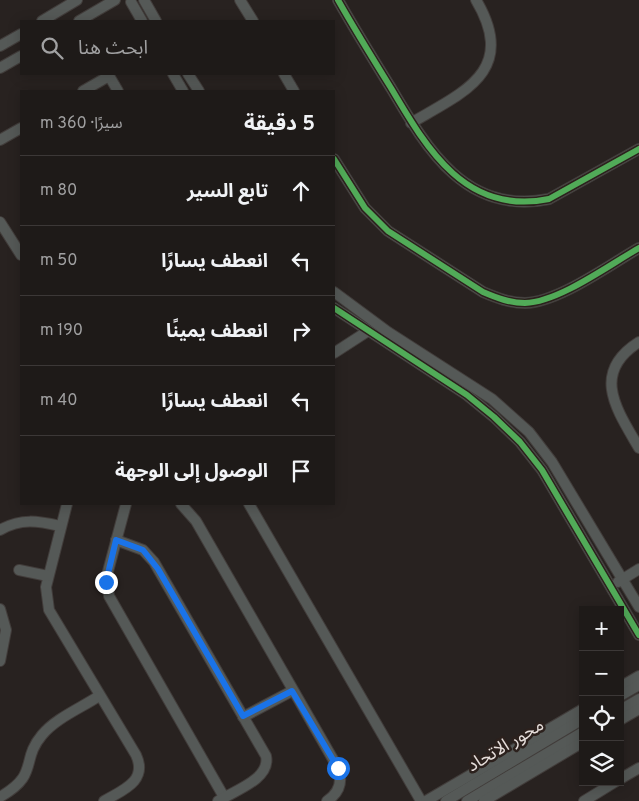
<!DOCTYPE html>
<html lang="ar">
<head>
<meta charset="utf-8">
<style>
  :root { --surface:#1e1a18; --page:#262321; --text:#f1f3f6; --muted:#a1a1a2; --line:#3c3837 }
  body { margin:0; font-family:Overpass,"Noto Sans Arabic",sans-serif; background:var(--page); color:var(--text); direction:rtl }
  .controls { position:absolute; right:15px; bottom:15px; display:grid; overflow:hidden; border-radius:0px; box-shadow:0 2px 12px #0003 }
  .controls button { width:45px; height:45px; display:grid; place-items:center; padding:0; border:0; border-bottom:1px solid var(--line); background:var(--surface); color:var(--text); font:25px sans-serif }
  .stop { position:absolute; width:15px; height:15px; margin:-11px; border:4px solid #1a73e8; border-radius:50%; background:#fff }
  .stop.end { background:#1a73e8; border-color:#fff; box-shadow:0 1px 5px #0008 }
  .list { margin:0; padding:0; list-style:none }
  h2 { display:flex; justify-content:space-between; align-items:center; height:65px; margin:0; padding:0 20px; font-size:21px }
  h2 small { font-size:16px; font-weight:400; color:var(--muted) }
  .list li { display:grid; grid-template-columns:32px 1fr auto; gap:15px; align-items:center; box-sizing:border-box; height:70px; padding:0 20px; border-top:1px solid var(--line) }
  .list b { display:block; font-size:19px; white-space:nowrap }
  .list em { font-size:16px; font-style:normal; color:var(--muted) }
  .icon { flex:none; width:28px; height:28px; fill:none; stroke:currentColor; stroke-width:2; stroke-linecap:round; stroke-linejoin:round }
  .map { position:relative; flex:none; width:639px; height:801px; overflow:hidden; direction:ltr }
  .search { position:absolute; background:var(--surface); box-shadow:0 2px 12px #0003; left:20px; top:20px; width:315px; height:55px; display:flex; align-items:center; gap:12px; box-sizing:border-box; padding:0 18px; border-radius:0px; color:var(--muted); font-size:19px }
  .panel { position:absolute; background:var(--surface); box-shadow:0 2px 12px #0003; left:20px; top:90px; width:315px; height:415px; border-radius:0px; direction:rtl }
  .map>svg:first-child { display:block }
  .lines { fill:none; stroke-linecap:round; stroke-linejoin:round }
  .minor-casing { stroke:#423d3b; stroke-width:12 }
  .minor { stroke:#555957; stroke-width:10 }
  .cycleway-casing { stroke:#2c211d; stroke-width:9 }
  .cycleway { stroke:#51ab58; stroke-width:6 }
  .route { stroke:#1a73e8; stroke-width:6 }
  .labels { text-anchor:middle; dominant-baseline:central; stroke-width:5; stroke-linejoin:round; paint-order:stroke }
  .street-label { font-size:18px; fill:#e6dedb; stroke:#2c211d }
</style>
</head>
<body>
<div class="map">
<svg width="639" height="801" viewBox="0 0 639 801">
  <rect width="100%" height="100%" fill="#282220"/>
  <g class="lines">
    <defs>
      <g id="minor">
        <path d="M144 0 156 21"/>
        <path d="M240 0 253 21"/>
        <path d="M338 0C355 30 373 59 391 88 427 149 466 216 549 199L639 149"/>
        <path d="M131 2 142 21"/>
        <path d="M42 21 77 0"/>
        <path d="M79 21 115 0"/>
        <path d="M0 46 21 34"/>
        <path d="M0 68 21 56"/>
        <path d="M108 74 118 91"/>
        <path d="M173 74 183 91"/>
        <path d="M188 74 199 91"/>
        <path d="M284 74 294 91"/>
        <path d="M83 91 109 76"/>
        <path d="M411 123C464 92 518 71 476 0"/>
        <path d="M0 140 21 128"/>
        <path d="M334 159 365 208 388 231 483 292C497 298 510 303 525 303 559 302 609 265 639 248"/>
        <path d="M0 222 21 255"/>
        <path d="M334 292 388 332 492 399 529 432 552 462 639 607"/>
        <path d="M334 308 467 395 494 417 520 442 542 470 639 635"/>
        <path d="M639 342C590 373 617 410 639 448"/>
        <path d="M334 353 368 331"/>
        <path d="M67 504 46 587 49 610 136 755C148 781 123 790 104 801"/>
        <path d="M126 504 107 575 109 596 224 797"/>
        <path d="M181 504 196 521 338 768C343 782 339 793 327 801"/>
        <path d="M249 504 421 801"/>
        <path d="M0 530C21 518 38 521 60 526"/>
        <path d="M116 540 143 550 154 562 266 756C271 779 234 791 218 801"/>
        <path d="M19 570 48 576"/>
        <path d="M618 582 639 569"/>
        <path d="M0 609 6 630 0 661"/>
        <path d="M620 687 639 676"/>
        <path d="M620 696 639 685"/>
        <path d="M620 710 639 699"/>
        <path d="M243 717 292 691"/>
        <path d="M620 720 639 709"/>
        <path d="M620 779 639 768"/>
        <path d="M0 797C40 774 20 761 42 735 56 718 81 708 99 696"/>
        <path d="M426 801 583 709"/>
        <path d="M446 801 583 719"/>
        <path d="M467 801 583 732"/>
        <path d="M484 801 583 742"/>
        <path d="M584 801 615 782"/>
      </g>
    </defs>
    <use href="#minor" class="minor-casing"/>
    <use href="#minor" class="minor"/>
    <defs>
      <g id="cycleway">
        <path d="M338 0C355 30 373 59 391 88 427 149 466 216 549 199L639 149"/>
        <path d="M334 159 365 208 388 231 483 292C497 298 510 303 525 303 559 302 609 265 639 248"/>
        <path d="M334 308 467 395 494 417 520 442 542 470 639 635"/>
      </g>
    </defs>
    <use href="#cycleway" class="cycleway-casing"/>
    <use href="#cycleway" class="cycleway"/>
  </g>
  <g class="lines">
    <path class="route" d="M106 582 116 540 143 550 158 569 243 716 292 691 338 768"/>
  </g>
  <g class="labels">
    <g class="street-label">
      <text transform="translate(506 746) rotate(-31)">محور الاتحاد</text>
    </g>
  </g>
</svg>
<div class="controls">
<button>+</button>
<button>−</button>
<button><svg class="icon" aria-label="locate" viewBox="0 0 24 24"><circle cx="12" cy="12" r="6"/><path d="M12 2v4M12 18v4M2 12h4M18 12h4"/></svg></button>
<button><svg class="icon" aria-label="layers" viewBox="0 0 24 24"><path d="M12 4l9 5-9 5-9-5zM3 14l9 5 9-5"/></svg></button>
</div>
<div class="stop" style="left:338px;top:768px"></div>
<div class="stop end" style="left:106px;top:582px"></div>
<div class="search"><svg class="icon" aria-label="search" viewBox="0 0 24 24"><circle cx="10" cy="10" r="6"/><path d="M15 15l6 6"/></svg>ابحث هنا</div>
<section class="panel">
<h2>5 دقيقة<small>سيرًا · 360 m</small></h2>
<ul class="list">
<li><svg class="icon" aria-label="ahead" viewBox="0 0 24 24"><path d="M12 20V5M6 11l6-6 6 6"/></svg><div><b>تابع السير</b></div><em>80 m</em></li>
<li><svg class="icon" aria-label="left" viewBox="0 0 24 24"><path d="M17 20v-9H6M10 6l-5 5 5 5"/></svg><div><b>انعطف يسارًا</b></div><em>50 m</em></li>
<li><svg class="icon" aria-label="right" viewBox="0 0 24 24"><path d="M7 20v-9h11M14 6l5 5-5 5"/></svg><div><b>انعطف يمينًا</b></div><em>190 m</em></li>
<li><svg class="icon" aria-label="left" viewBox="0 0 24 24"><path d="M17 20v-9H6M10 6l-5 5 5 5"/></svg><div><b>انعطف يسارًا</b></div><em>40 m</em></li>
<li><svg class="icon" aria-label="arrive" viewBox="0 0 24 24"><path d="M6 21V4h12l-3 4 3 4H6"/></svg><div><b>الوصول إلى الوجهة</b></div></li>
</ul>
</section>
</div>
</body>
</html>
